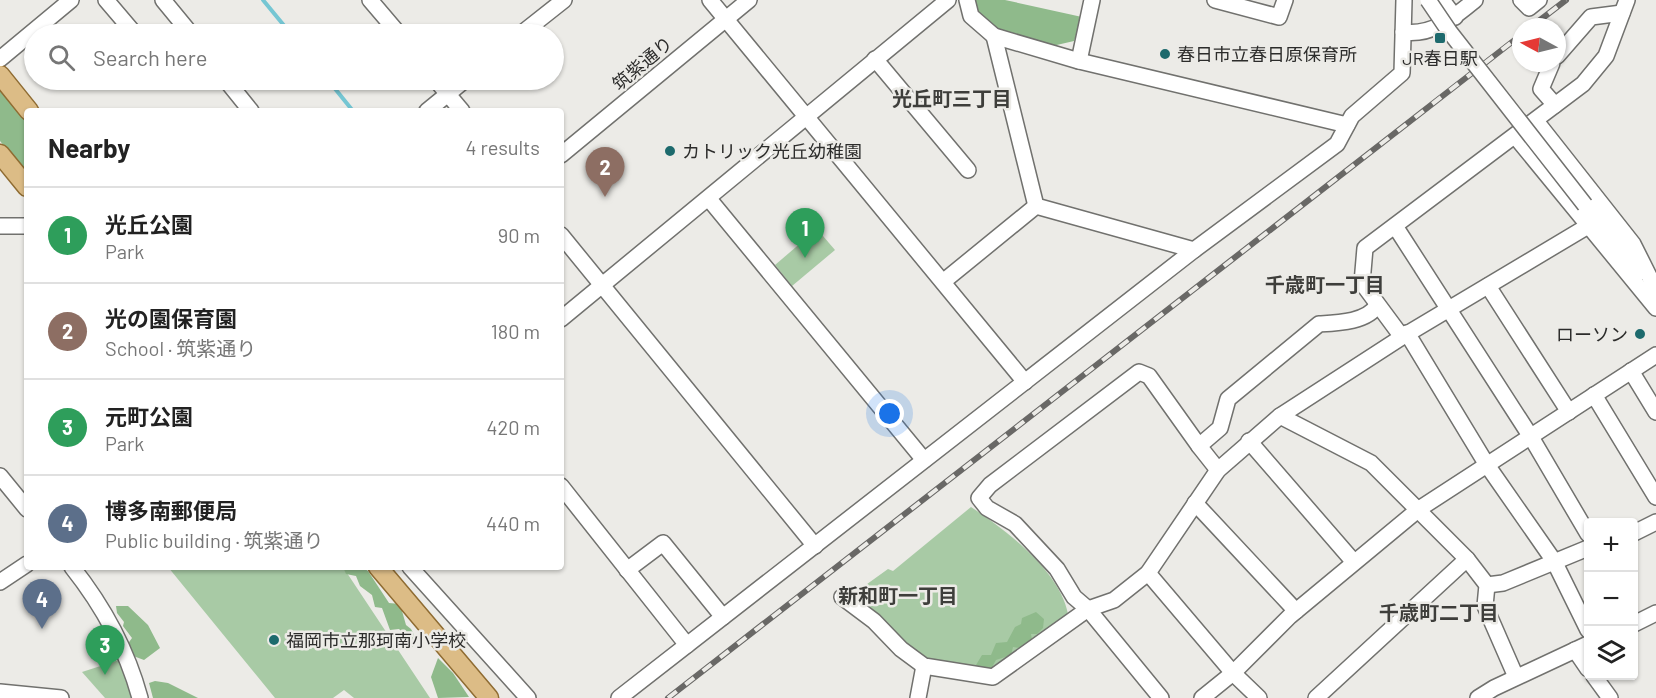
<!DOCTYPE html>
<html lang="en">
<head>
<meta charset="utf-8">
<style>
  :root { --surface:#fff; --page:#f6f6f6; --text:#222; --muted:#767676; --line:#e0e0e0; --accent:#ea580c }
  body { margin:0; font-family:Barlow,"Noto Sans JP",sans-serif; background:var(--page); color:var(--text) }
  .controls { position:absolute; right:18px; bottom:18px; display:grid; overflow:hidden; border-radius:6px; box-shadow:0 2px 4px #0004 }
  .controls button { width:54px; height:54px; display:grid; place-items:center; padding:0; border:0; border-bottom:2px solid var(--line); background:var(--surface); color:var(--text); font:30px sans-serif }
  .compass { position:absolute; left:1512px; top:18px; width:54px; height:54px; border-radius:50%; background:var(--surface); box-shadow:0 2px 4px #0004; rotate:277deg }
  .you { position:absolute; left:890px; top:414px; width:21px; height:21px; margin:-15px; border:4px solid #fff; border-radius:50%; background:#1a73e8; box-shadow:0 0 0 9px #1a73e833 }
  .badge { display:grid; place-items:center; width:39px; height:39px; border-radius:50%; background:var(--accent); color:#fff; font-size:20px; font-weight:700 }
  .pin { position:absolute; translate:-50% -50px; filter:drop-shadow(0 2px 3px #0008) }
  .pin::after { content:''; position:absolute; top:32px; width:21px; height:18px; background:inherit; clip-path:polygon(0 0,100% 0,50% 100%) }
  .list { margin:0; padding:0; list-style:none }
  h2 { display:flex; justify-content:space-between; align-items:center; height:78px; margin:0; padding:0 24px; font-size:26px }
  h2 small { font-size:20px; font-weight:400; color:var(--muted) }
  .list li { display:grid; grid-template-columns:39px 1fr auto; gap:18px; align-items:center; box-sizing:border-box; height:96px; padding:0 24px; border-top:2px solid var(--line) }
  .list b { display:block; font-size:22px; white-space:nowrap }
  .list p { margin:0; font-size:20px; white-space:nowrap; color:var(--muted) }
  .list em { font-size:20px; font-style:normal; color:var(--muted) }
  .icon { flex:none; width:33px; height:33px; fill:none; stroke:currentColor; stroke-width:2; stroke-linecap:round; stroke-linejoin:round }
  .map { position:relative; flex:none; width:1656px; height:698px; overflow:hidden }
  .search { position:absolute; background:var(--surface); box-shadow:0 2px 4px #0004; left:24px; top:24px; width:540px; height:66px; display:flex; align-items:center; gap:15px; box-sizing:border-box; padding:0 21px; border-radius:33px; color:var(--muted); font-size:22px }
  .panel { position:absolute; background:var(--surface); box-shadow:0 2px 4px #0004; left:24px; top:108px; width:540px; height:462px; border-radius:6px }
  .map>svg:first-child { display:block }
  .green { fill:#a8caa5 }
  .forest { fill:#8fba8b }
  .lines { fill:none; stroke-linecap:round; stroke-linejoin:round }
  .stream { stroke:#75c6d3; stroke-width:4 }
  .minor-casing { stroke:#71716e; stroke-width:18 }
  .major-casing { stroke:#8f6c32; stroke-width:21 }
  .minor { stroke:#fff; stroke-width:15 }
  .major { stroke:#dcbc86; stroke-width:18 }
  .rail-casing { stroke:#696866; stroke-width:6 }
  .rail { stroke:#ecebe7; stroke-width:4; stroke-dasharray:11; stroke-linecap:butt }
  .minor-bridge-casing { stroke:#71716e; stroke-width:18; stroke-linecap:butt }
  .minor-bridge { stroke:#fff; stroke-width:15 }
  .poi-dot { fill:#1d6a6d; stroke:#ecebe7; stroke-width:2 }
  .labels { text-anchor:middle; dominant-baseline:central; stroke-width:5; stroke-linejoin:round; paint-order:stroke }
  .poi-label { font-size:18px; fill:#2c2c2b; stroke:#ecebe7; text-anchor:start }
  .street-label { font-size:18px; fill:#2c2c2b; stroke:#ecebe7 }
  .neighbourhood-label { font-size:20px; font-weight:bold; fill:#3e3e3b; stroke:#ecebe7 }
</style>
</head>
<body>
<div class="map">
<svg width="1656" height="698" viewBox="0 0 1656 698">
  <rect width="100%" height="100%" fill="#ecebe7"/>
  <g class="green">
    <path d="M817 229 835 250 792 286 775 265Z"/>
    <path d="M971 507C1006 530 1060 571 1068 614L993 672 933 664 908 650 849 597 888 569 893 571Z"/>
    <path d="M168 567H343L430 698H354L344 690 333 698H275Z"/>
    <path d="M119 660 132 698H105L82 672Z"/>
  </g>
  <g class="forest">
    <path d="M974 0H1005L1082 17 1074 41 1048 47 995 34 976 16Z"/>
    <path d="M0 89 27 122V174L0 141Z"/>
    <path d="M343 567H362L368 571 389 603 400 604 406 625 411 629 418 642 412 647 406 644 404 634 399 629 390 630 382 608 375 607 372 595 360 586 356 576 346 574Z"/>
    <path d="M116 606H128L148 625 160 648 144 660 128 654 127 645 132 638 123 626 124 622 117 613Z"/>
    <path d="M1036 612 1044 619 1043 628 1037 634H1031L1032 640 1020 648 1013 647 1011 655 996 660 991 669 982 671 976 665 982 655H991L996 643 1007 642 1015 627 1021 624 1022 618Z"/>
    <path d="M438 658 453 673 469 697 438 698 431 677Z"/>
    <path d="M155 681 168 683 198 698H153L149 683Z"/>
  </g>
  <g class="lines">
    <g class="stream">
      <path d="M263 0 291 34"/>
      <path d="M328 80 353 111"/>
    </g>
    <defs>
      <g id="minor">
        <path d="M106 0 135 34"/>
        <path d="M163 0 191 34"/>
        <path d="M370 0 399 34"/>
        <path d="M710 0 1025 382"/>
        <path d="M967 0 971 16 994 36 1079 61 1347 125"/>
        <path d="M1215 0 1279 17 1285 0"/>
        <path d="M1442 0 1455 17"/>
        <path d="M1521 0 1529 8 1539 0"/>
        <path d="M1403 32C1433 36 1453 18 1475 0"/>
        <path d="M521 34 564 0"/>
        <path d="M994 36 1036 206 1194 250"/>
        <path d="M1557 56 1591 17 1622 13"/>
        <path d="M0 59 71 0"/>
        <path d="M875 59 968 170"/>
        <path d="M1079 61 1092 0"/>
        <path d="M1552 63 1541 89 1555 105"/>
        <path d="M226 80 251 111"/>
        <path d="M436 80 462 111"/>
        <path d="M427 111 465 80"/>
        <path d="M1536 121 1633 244 1656 290"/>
        <path d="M1515 136 1656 308"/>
        <path d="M561 155 749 0"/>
        <path d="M709 199 924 460"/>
        <path d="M1585 205 1640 272"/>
        <path d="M0 226H27"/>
        <path d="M1395 226 1531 437 1588 534"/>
        <path d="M561 235 815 546"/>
        <path d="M944 281 1036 206"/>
        <path d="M1488 286 1569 412"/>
        <path d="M561 319 948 0"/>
        <path d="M1407 333 1487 465 1554 561 1588 630"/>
        <path d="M1402 337 1362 283 1365 248 1583 84 1606 56 1627 0"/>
        <path d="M1631 371 1656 412"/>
        <path d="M1594 395 1656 497"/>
        <path d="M1280 416 1371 463 1467 559 1487 585 1485 606 1516 677"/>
        <path d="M1249 441 1353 561"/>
        <path d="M1218 470 1199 446 1220 428 1228 399 1319 324C1337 323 1368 322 1377 305"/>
        <path d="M0 476 27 509"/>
        <path d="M561 486 687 645"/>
        <path d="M1195 503 1296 611"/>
        <path d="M1634 533 1656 522"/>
        <path d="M72 567C103 606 127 650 140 698"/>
        <path d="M410 567 528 698"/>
        <path d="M627 570 663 543 723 617"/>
        <path d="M1148 573 1233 673 1259 698"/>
        <path d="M0 582 27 564"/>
        <path d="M1487 585 1503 583 1588 548"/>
        <path d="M842 597 874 621 901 649 924 666 993 677 1088 609 1114 600 1148 573 1218 470 1280 416 1402 337 1588 226"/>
        <path d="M1634 624 1656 613"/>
        <path d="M1575 650 1588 669"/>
        <path d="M1594 676 1610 698"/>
        <path d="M0 692 61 698"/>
        <path d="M619 698 1194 250 1337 144 1352 116 1402 73 1404 0"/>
        <path d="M918 698 924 666"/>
        <path d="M1161 698 1088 609 1074 597 1057 569 1015 524 987 508 979 498 990 485 1139 372 1149 376 1199 446"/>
        <path d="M1202 698 1233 673 1290 616 1419 509 1656 355"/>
        <path d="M1316 698 1467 559"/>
        <path d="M1478 698 1494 688 1588 644"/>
      </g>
      <g id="major">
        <path d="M0 75 29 111"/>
        <path d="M0 154 27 187"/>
        <path d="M378 567 489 698"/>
      </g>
    </defs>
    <use href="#minor" class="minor-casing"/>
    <use href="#major" class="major-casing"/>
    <use href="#minor" class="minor"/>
    <use href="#major" class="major"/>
    <defs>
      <g id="rail">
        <path d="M1531 27 1566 0"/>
        <path d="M668 698 1521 35"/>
      </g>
    </defs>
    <use href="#rail" class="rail-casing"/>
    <use href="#rail" class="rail"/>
    <defs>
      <path id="minor-bridge" d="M1428 0 1449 31 1585 205"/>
    </defs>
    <use href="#minor-bridge" class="minor-bridge-casing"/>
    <use href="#minor-bridge" class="minor-bridge"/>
  </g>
  <g class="poi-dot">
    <rect x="1434" y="32" width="12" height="12" rx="3"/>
    <circle cx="1165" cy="54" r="6"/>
    <circle cx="670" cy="151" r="6"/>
    <circle cx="1640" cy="334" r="6"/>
    <circle cx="274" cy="640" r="6"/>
  </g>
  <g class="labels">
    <g class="poi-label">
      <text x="1177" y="54">春日市立春日原保育所</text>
      <text x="1440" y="58" text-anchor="middle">JR春日駅</text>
      <text x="682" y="151">カトリック光丘幼稚園</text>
      <text x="1628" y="334" text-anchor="end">ローソン</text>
      <text x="286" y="640">福岡市立那珂南小学校</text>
    </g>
    <g class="street-label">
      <text transform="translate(642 63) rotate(-40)">筑紫通り</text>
    </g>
    <g class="neighbourhood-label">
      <text x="952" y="98">光丘町三丁目</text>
      <text x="1325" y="284">千歳町一丁目</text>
      <text x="898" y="595">新和町一丁目</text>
      <text x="1439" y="612">千歳町二丁目</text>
    </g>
  </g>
</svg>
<div class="controls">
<button>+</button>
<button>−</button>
<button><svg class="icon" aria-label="layers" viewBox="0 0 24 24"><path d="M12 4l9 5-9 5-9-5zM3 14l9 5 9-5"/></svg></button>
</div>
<svg class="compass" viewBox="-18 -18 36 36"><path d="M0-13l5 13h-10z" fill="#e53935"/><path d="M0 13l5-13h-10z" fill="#767676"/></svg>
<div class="you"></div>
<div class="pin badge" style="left:805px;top:258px;background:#2e9e5b">1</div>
<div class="pin badge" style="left:605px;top:197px;background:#8d6e63">2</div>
<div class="pin badge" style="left:105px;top:675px;background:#2e9e5b">3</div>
<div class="pin badge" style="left:42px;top:629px;background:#5c6f8a">4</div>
<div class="search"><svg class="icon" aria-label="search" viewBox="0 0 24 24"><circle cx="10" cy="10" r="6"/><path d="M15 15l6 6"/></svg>Search here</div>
<section class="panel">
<h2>Nearby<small>4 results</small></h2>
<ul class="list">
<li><span class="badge" style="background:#2e9e5b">1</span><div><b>光丘公園</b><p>Park</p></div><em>90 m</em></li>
<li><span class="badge" style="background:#8d6e63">2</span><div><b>光の園保育園</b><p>School · 筑紫通り</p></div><em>180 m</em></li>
<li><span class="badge" style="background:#2e9e5b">3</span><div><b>元町公園</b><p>Park</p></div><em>420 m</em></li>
<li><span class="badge" style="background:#5c6f8a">4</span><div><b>博多南郵便局</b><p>Public building · 筑紫通り</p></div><em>440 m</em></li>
</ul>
</section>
</div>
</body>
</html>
